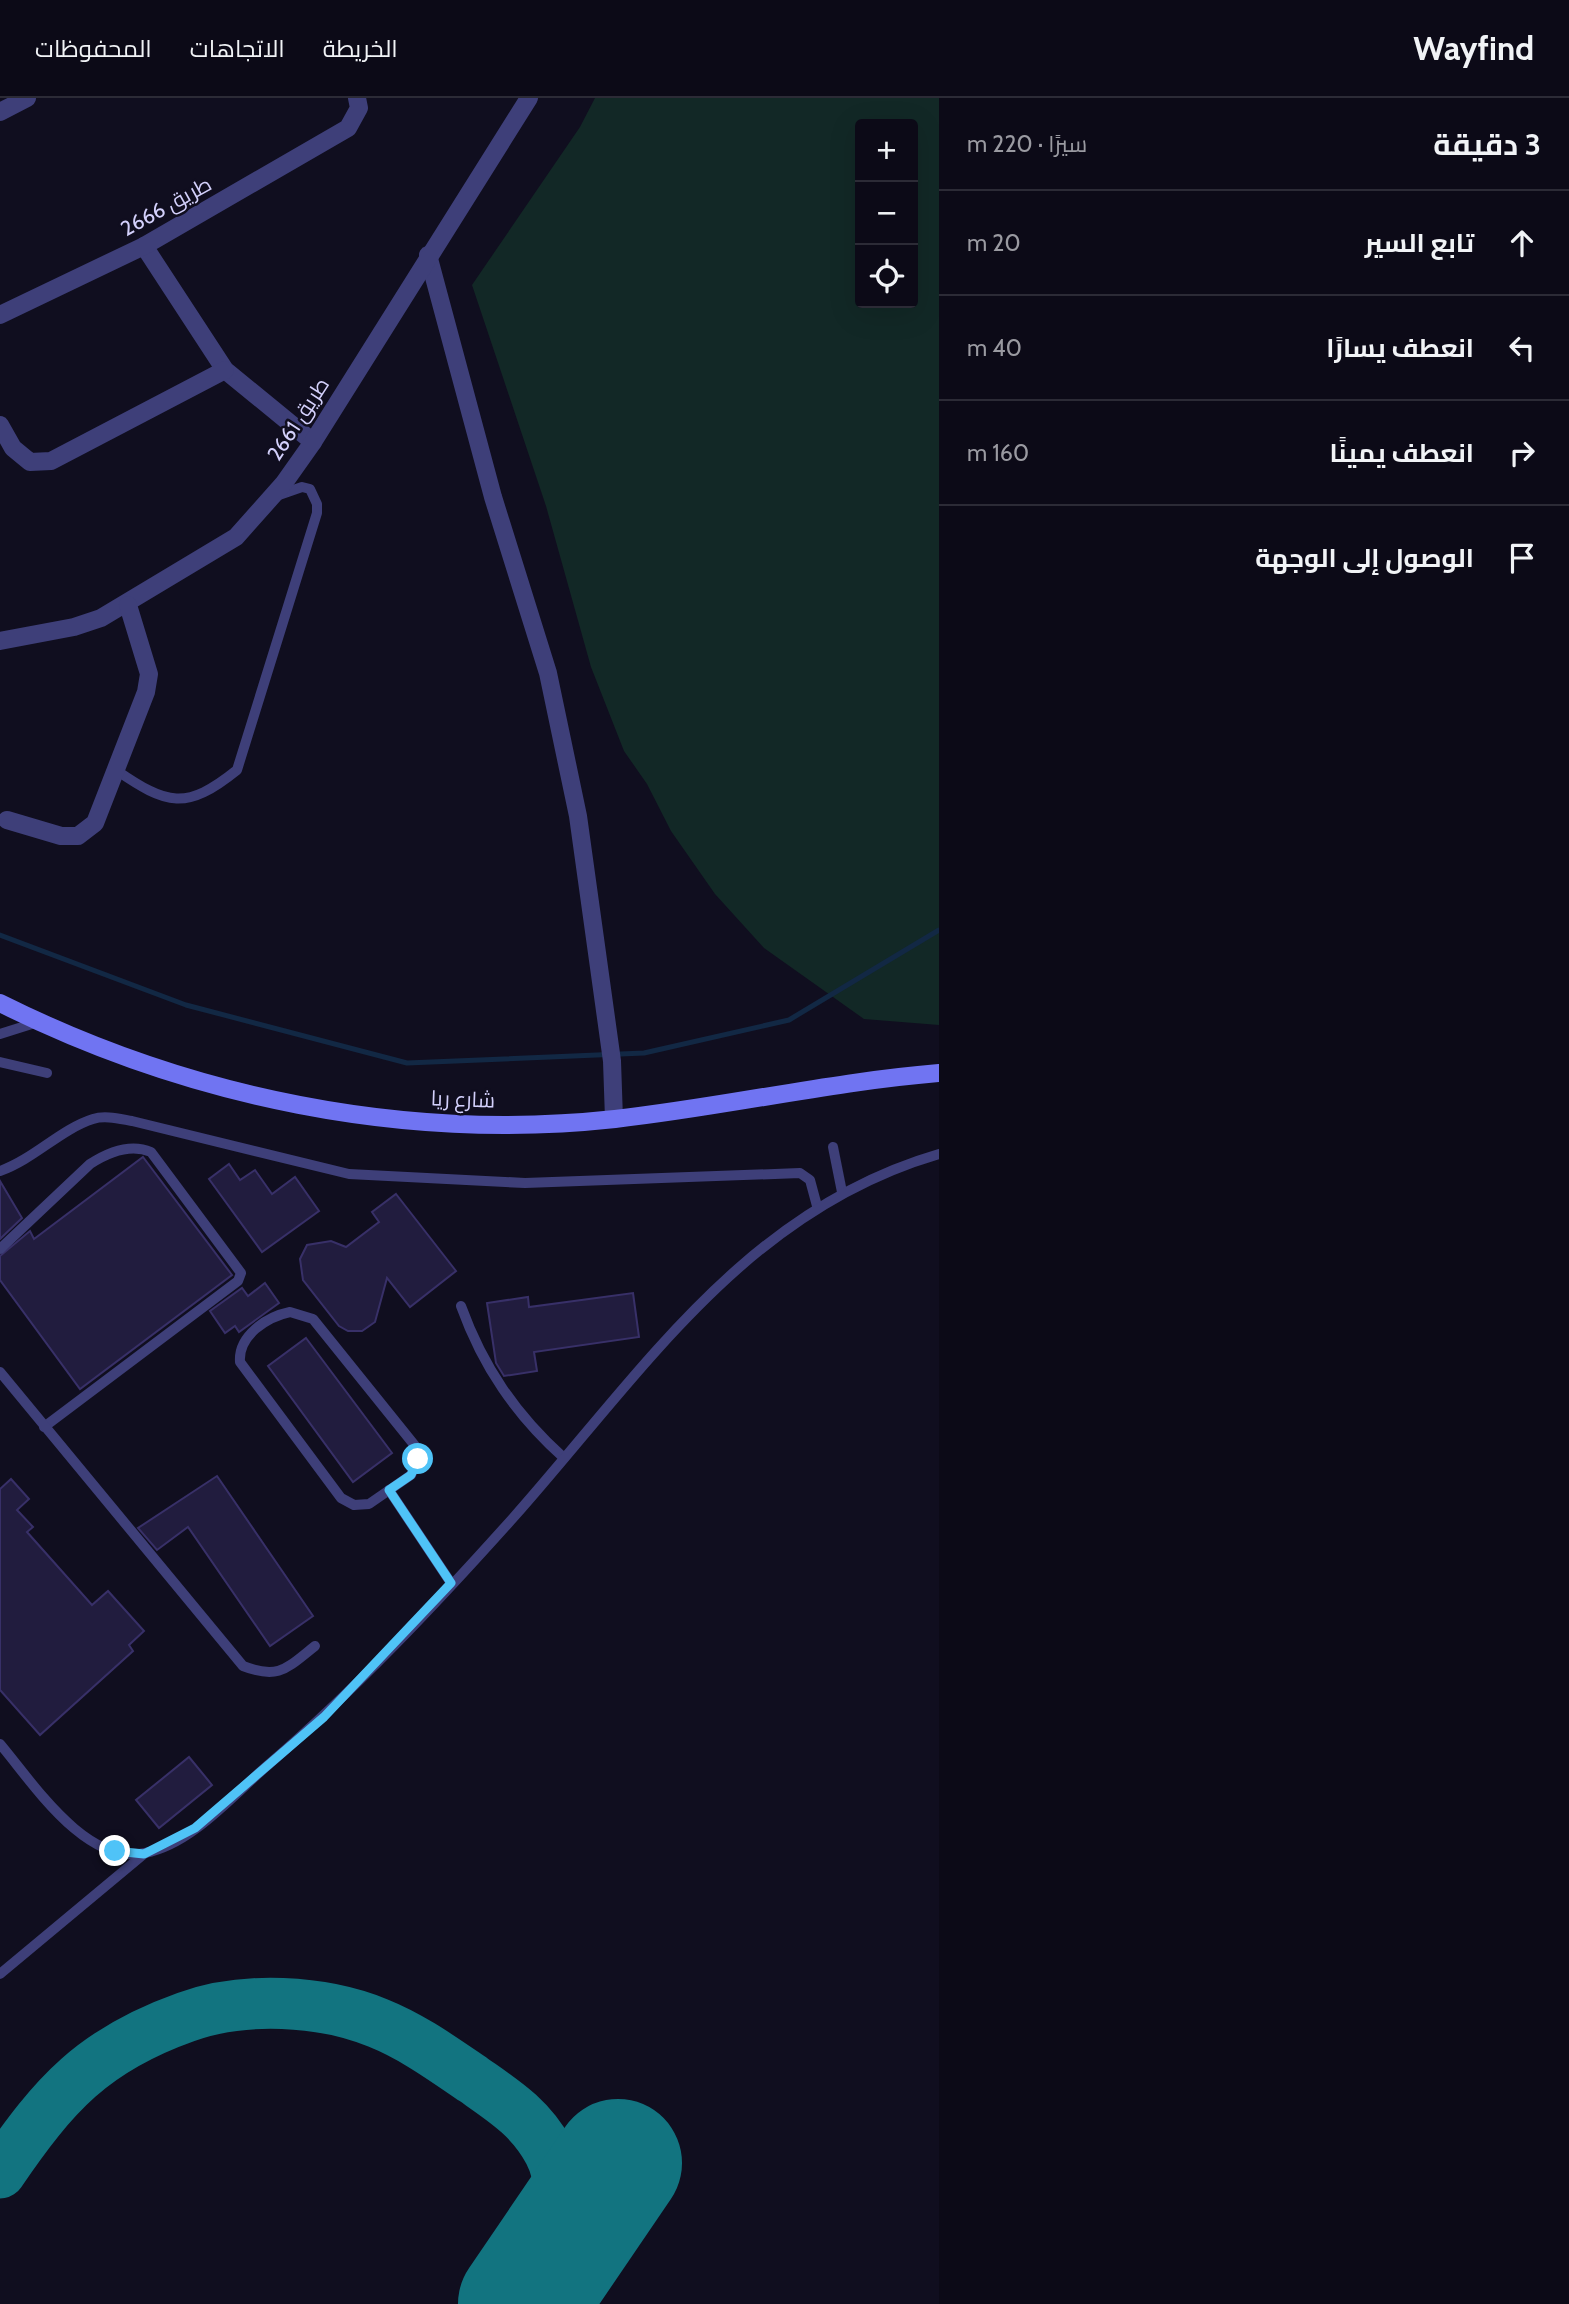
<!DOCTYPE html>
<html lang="ar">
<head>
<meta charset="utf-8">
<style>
  :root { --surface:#0c0a17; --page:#1a1824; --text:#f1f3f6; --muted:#9a9aa1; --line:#2c2b36 }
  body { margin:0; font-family:Cabin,Cairo,sans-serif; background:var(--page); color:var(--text); direction:rtl }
  .controls { position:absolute; right:21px; top:21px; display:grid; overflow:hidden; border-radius:7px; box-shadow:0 7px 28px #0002 }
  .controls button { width:63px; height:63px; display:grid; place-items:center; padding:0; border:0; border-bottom:2px solid var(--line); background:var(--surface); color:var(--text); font:35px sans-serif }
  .stop { position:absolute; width:21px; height:21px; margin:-16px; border:5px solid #4fc3f7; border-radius:50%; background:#fff }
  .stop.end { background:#4fc3f7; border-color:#fff; box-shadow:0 2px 7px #0008 }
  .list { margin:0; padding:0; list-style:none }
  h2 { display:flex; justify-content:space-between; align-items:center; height:91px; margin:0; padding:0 28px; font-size:30px }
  h2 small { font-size:23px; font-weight:400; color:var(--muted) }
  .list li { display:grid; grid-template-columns:46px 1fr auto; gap:21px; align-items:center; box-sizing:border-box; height:105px; padding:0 28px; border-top:2px solid var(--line) }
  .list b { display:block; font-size:26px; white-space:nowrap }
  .list em { font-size:23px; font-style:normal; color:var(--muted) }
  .icon { flex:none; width:38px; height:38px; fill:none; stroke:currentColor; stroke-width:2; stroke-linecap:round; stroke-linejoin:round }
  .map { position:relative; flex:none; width:939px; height:2206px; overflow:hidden; direction:ltr }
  header { display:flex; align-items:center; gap:42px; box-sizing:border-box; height:98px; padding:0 35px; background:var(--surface); border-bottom:2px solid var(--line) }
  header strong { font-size:33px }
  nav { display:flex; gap:38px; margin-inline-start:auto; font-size:24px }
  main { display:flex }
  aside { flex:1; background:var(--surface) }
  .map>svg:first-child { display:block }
  .green { fill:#122826; fill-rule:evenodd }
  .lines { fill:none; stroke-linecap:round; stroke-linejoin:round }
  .stream { stroke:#122844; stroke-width:5 }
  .taxiway { stroke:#127480; stroke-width:51 }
  .runway { stroke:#127480; stroke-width:128 }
  .building { fill:#211c3e; stroke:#383068; stroke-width:2 }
  .lane { stroke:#3e3f79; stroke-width:10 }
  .street { stroke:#3e3f79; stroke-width:18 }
  .secondary { stroke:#7074f2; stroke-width:18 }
  .route { stroke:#4fc3f7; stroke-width:9 }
  .labels { text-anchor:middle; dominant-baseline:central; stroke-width:5; stroke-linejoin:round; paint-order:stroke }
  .street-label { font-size:21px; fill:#d3d0fb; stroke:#100e1f }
</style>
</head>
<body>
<header>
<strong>Wayfind</strong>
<nav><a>الخريطة</a><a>الاتجاهات</a><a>المحفوظات</a></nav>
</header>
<main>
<aside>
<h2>3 دقيقة<small>سيرًا · 220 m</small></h2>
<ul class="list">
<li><svg class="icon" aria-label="ahead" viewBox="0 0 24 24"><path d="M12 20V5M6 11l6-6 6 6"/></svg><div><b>تابع السير</b></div><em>20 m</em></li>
<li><svg class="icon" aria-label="left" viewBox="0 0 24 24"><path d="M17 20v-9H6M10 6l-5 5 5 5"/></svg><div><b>انعطف يسارًا</b></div><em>40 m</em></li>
<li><svg class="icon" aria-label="right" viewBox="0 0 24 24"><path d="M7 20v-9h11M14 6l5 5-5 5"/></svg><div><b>انعطف يمينًا</b></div><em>160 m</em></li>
<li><svg class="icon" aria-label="arrive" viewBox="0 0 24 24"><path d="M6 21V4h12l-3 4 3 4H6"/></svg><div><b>الوصول إلى الوجهة</b></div></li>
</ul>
</aside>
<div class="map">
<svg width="939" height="2206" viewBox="0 0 939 2206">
  <rect width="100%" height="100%" fill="#100e1f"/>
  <path class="green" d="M595 0H939V927L864 921 764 850 715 796 671 733 647 686 624 653 591 569 546 408 472 187 580 29ZM913 26V205H860V26Z"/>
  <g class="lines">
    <path class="stream" d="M0 837 186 907 407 965 644 955 789 922 939 832"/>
    <path class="taxiway" d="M0 2075C54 1996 93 1952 186 1919 244 1898 322 1902 378 1925 413 1939 443 1961 474 1982 504 2003 531 2020 549 2054 567 2087 558 2128 552 2163"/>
    <path class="runway" d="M522 2206 618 2065"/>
  </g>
  <g class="building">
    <path d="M143 1059 232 1177 80 1291 0 1182V1158L30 1133 34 1141Z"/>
    <path d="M229 1066 240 1082 255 1072 272 1096 295 1079 319 1113 262 1154 209 1081Z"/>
    <path d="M0 1083 22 1120 0 1141Z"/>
    <path d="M396 1096 456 1173 410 1209 387 1180 375 1224 362 1233H348L339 1228 303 1182 300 1161 307 1147 331 1143 346 1149 379 1124 372 1114Z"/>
    <path d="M265 1185 279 1205 239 1234 235 1228 225 1235 210 1213 242 1190 248 1198Z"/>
    <path d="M633 1195 639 1239 534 1254 537 1273 504 1278 496 1265 487 1205 528 1199 529 1209Z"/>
    <path d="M306 1240 392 1355 353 1384 268 1268Z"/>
    <path d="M217 1378 313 1518 270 1548 188 1429 157 1452 138 1430Z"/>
    <path d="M11 1381 29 1401 17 1412 33 1429 27 1434 92 1507 108 1493 144 1533 129 1547 133 1553 40 1637 0 1592V1391Z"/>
    <path d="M189 1659 212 1687 159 1730 136 1702Z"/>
  </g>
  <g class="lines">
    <g class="lane">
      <path d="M116 672C167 707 186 713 237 672L317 415V406L310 391 302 389 279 397"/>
      <path d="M0 936 38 924"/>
      <path d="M0 964 47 975"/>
      <path d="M833 1049 842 1094"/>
      <path d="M0 1073C34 1061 61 1031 93 1021 105 1017 120 1021 132 1023L349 1076 525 1085 800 1075 810 1082 817 1108"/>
      <path d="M0 1151 90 1066C107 1055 130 1045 151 1054L241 1175 238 1183 44 1329"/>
      <path d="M461 1208C483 1269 516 1317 564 1360"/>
      <path d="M290 1214 313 1221 416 1349 418 1361 411 1377 369 1406 354 1407 341 1400 240 1264C238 1238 266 1219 290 1214Z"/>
      <path d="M0 1274 243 1568C279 1582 287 1570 315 1548"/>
      <path d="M389 1392 451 1485"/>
      <path d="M0 1646C33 1685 86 1768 145 1755 192 1746 233 1697 268 1667 355 1592 436 1506 513 1420 640 1277 745 1112 939 1056"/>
      <path d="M0 1876 144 1756"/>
    </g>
    <g class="street">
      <path d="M0 14 27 0"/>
      <path d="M144 148 225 272 313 344"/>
      <path d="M428 157 493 399 548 575 578 718 612 963 614 1021"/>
      <path d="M0 217 144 148 348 30 359 10 357 0"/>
      <path d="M0 327 13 350 30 364 51 363 225 272"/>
      <path d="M0 543 74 529 101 520 236 439 284 385 313 344 529 0"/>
      <path d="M7 722 61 738H78L95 725 146 594 149 576 128 507"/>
    </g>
    <path class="secondary" d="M0 905C188 999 404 1044 615 1021 723 1009 830 984 939 975"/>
  </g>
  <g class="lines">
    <path class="route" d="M115 1753 144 1756 195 1730 324 1619 451 1485 389 1392 411 1377 418 1361"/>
  </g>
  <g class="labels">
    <g class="street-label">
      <text transform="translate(166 108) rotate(-29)">طريق 2666</text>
      <text transform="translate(298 321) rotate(-57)">طريق 2661</text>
      <text transform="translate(463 1001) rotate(2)">شارع ريا</text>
    </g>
  </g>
</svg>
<div class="controls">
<button>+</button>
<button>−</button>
<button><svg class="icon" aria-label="locate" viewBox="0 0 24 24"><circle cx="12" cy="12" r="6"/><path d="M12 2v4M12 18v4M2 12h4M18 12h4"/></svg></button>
</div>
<div class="stop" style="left:418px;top:1361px"></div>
<div class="stop end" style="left:115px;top:1753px"></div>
</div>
</main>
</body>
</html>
